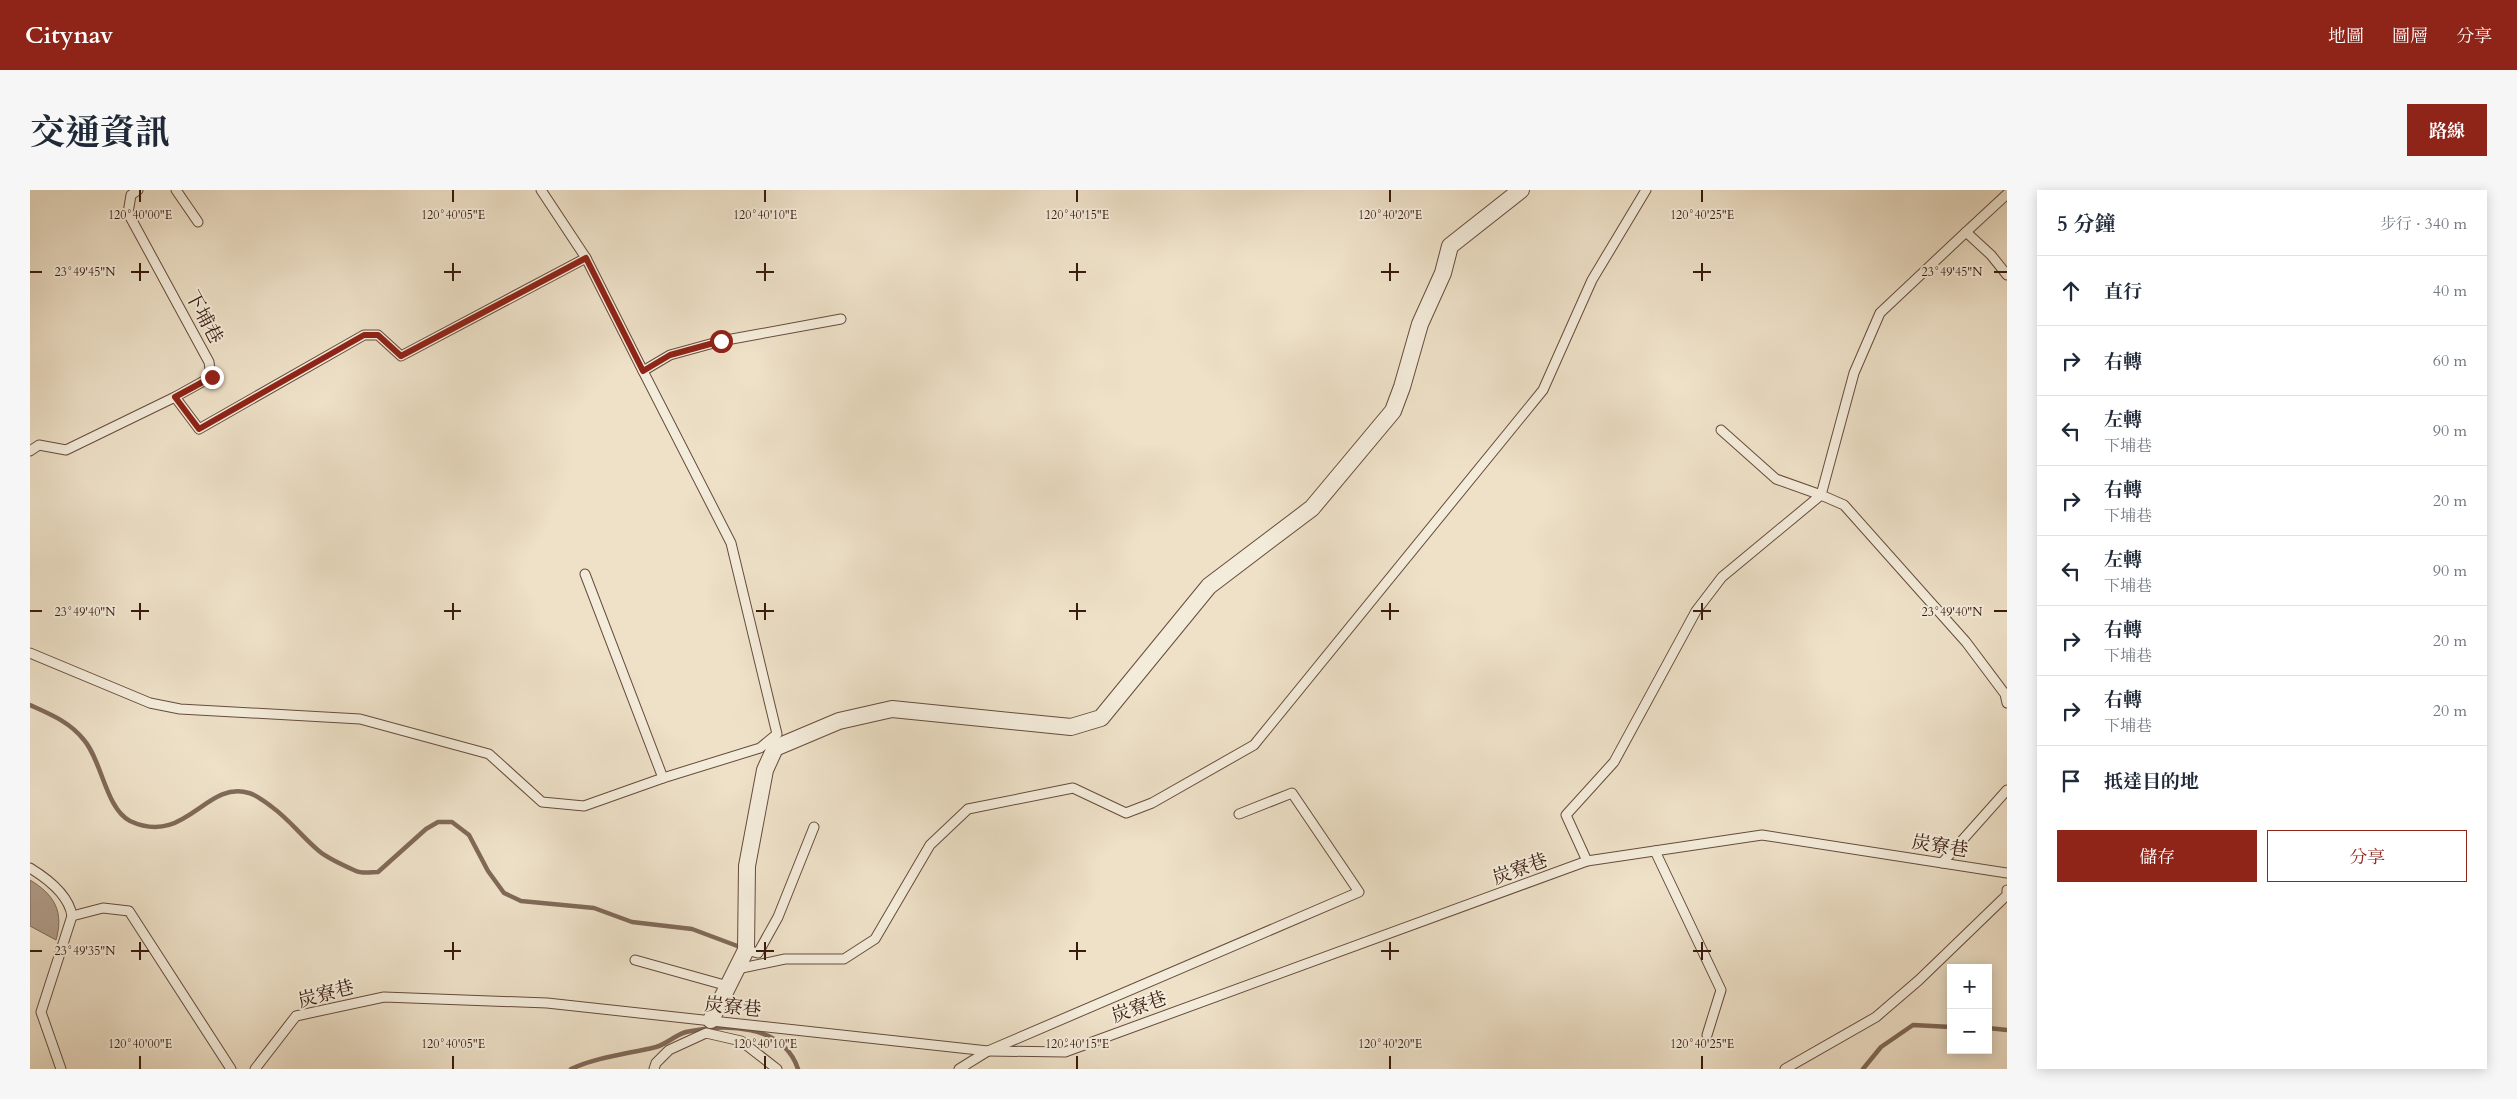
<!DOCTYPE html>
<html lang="zh-TW">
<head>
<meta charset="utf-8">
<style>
  :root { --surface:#fff; --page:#f6f6f7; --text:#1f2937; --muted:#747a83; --line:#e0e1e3; --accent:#8f2418 }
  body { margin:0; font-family:Cardo,"Noto Serif TC",serif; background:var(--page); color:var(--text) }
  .controls { position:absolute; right:15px; bottom:15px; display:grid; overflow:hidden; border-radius:0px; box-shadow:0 2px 12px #0003 }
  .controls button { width:45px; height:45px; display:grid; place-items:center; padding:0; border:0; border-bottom:1px solid var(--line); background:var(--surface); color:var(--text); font:25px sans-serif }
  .stop { position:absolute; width:15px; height:15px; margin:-11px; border:4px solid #8f2418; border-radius:50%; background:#fff }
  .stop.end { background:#8f2418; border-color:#fff; box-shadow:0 1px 5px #0008 }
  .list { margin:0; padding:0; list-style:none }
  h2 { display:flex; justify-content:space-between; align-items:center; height:65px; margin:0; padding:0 20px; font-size:21px }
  h2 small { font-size:16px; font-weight:400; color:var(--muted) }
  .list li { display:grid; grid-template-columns:32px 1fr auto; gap:15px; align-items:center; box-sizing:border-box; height:70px; padding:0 20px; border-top:1px solid var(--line) }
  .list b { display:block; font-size:19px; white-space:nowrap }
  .list p { margin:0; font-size:16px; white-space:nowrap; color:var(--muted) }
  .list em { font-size:16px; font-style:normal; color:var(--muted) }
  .actions { display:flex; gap:10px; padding:15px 20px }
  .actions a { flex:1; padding:11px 0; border:1px solid var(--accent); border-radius:0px; text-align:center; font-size:18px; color:var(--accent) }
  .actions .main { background:var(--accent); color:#fff }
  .icon { flex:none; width:28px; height:28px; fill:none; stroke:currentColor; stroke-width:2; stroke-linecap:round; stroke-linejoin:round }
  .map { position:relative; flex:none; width:1977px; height:879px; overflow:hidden; border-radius:0px }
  header { display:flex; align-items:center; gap:30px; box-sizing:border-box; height:70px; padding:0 25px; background:var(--accent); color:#fff }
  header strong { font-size:24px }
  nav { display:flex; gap:28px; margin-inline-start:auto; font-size:18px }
  .intro { display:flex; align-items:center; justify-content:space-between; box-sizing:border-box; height:120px; padding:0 30px }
  h1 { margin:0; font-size:35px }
  .button { padding:12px 22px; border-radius:0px; background:var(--accent); color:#fff; font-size:18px; font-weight:700 }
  main { display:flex; gap:30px; padding:0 30px }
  aside { flex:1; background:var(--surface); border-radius:0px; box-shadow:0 2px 12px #0003 }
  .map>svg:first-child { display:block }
  .water { fill:#b09d89; stroke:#806958 }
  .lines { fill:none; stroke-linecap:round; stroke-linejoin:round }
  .stream { stroke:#806958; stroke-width:4.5 }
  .service-casing { stroke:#664c3c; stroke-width:11 }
  .minor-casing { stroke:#664c3c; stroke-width:18 }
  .service { stroke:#f4ecdb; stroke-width:9 }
  .minor { stroke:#f4ecdb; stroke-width:16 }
  .route { stroke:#8f2418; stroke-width:6 }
  .ticks { fill:none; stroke:#391a0e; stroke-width:2 }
  .labels { text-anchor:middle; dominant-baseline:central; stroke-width:4; stroke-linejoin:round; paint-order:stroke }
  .street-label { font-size:19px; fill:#391a0e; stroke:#f4ecdb }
  .ticks-label { font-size:12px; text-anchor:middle; fill:#391a0e; stroke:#f4ecdb; stroke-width:4; stroke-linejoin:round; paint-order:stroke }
</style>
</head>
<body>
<header>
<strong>Citynav</strong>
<nav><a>地圖</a><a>圖層</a><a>分享</a></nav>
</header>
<div class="intro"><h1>交通資訊</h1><a class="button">路線</a></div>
<main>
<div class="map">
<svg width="1977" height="879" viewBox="0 0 1977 879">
  <rect width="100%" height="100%" fill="#eee1c8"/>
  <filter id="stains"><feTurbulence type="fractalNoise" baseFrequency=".004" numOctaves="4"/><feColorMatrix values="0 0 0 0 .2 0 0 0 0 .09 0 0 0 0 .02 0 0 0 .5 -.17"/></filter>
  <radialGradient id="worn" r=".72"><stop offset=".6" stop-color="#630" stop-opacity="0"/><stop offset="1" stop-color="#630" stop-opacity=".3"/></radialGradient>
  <path class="water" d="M0 690C25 705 34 722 26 750L0 736Z"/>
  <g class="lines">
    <g class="stream">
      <path d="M0 515C20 524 40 532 54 550 72 571 76 619 100 631 156 657 175 590 219 603 227 605 235 612 242 617 260 630 272 647 289 661 296 667 317 677 326 681 332 684 342 682 348 682L396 639 408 632H422L439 645 458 681 474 703 491 711 564 718 602 732 662 739 710 757"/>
      <path d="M1958 838 1977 840"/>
      <path d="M541 879C567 867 597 864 626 857 637 854 645 845 656 842 695 833 753 834 768 879"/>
      <path d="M1833 879 1851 857 1883 835 1921 837"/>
    </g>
    <defs>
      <g id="service">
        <path d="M108 0 101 5 98 23 179 172 181 187 145 207 169 239 334 145H348L371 166 556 68 511 0"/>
        <path d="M146 0 168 32"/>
        <path d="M1977 4 1936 42 1961 65 1977 85"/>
        <path d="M1936 42 1850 123 1824 183 1791 305 1814 315 1936 452 1975 504 1977 513"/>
        <path d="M556 68 613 181 640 165 691 151 811 129"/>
        <path d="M613 181 701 353 747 544 730 558 633 588"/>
        <path d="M0 261 9 255 36 260 145 207"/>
        <path d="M0 463 120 513 150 519 330 529 459 564 512 612 554 616 633 588 555 384"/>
        <path d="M1625 661 1691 800 1677 845"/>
        <path d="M1557 671 1536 625 1584 572 1666 421 1692 387 1791 305 1746 289 1691 240"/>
        <path d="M1912 673 1977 600"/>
        <path d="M0 678C18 689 39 705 42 726L11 822 31 879"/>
        <path d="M42 726 73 718 99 721 201 879"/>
        <path d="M716 760 728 763 748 727 784 637"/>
        <path d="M605 770 698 796"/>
        <path d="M707 779 755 769H814L845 749 900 655 938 619 1043 598 1096 623 1122 613 1224 555 1513 200 1562 90 1616 0"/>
        <path d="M225 879 266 826 354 807 517 813 958 861 1035 862 1557 671 1732 645 1977 683"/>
        <path d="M624 879 626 873 639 860 676 843 711 851 747 879"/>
        <path d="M929 879 958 861 1329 702 1262 603 1209 624"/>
        <path d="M1755 879 1846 827 1889 790 1977 705V700"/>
      </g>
      <path id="minor" d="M681 830 716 760 717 676 735 580 745 558 809 531 862 519 1041 537 1071 528 1179 396 1282 318 1363 221 1372 197 1390 134 1413 83 1420 56 1491 0"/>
    </defs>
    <use href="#service" class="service-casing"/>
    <use href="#minor" class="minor-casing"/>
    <use href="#service" class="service"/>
    <use href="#minor" class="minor"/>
  </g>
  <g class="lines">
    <path class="route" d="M182 187 145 207 169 239 334 145H348L371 166 556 68 613 181 640 165 691 151"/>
  </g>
  <path class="ticks" d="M110 0V12M423 0V12M735 0V12M1047 0V12M1360 0V12M1672 0V12M110 73V91M423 73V91M735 73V91M1047 73V91M1360 73V91M1672 73V91M0 82H12M101 82H119M414 82H431M726 82H744M1039 82H1056M1351 82H1369M1663 82H1681M1964 82H1977M110 413V430M423 413V430M735 413V430M1047 413V430M1360 413V430M1672 413V430M0 421H12M101 421H119M414 421H431M726 421H744M1039 421H1056M1351 421H1369M1663 421H1681M1964 421H1977M110 752V770M423 752V770M735 752V770M1047 752V770M1360 752V770M1672 752V770M0 761H12M101 761H119M414 761H431M726 761H744M1039 761H1056M1351 761H1369M1663 761H1681M110 866V879M423 866V879M735 866V879M1047 866V879M1360 866V879M1672 866V879"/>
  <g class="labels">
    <g class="street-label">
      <text transform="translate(174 127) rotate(62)">下埔巷</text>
      <text transform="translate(1910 656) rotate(9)">炭寮巷</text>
      <text transform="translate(1490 679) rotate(-20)">炭寮巷</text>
      <text transform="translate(296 804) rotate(-15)">炭寮巷</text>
      <text transform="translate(703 817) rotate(6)">炭寮巷</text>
      <text transform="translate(1109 817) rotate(-20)">炭寮巷</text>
    </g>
  </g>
  <g class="ticks-label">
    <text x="110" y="29">120°40'00"E</text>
    <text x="423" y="29">120°40'05"E</text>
    <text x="735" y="29">120°40'10"E</text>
    <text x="1047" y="29">120°40'15"E</text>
    <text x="1360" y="29">120°40'20"E</text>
    <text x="1672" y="29">120°40'25"E</text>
    <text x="55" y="86">23°49'45"N</text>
    <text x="1922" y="86">23°49'45"N</text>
    <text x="55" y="426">23°49'40"N</text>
    <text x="1922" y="426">23°49'40"N</text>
    <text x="55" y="765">23°49'35"N</text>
    <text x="110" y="858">120°40'00"E</text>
    <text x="423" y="858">120°40'05"E</text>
    <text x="735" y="858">120°40'10"E</text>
    <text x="1047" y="858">120°40'15"E</text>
    <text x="1360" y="858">120°40'20"E</text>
    <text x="1672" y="858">120°40'25"E</text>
  </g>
  <rect width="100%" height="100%" filter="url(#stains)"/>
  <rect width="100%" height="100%" fill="url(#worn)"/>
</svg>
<div class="controls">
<button>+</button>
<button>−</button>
</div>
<div class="stop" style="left:691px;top:151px"></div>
<div class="stop end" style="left:182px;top:187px"></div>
</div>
<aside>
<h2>5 分鐘<small>步行 · 340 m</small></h2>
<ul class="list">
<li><svg class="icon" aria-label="ahead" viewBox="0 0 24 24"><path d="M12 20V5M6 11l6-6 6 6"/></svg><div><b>直行</b></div><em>40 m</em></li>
<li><svg class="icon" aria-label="right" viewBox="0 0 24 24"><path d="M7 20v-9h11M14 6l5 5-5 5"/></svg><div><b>右轉</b></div><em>60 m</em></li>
<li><svg class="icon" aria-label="left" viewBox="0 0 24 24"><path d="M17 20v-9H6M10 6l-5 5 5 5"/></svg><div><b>左轉</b><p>下埔巷</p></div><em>90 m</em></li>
<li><svg class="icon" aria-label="right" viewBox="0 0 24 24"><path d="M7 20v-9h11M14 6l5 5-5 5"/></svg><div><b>右轉</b><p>下埔巷</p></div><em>20 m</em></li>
<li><svg class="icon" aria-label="left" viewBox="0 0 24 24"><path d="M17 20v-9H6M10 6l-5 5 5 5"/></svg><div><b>左轉</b><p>下埔巷</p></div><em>90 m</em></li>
<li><svg class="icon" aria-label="right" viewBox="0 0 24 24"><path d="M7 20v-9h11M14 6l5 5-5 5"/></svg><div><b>右轉</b><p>下埔巷</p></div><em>20 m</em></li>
<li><svg class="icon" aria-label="right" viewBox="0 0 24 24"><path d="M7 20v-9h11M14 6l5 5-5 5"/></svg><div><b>右轉</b><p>下埔巷</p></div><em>20 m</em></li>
<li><svg class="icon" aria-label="arrive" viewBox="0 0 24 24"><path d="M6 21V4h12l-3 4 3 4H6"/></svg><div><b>抵達目的地</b></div></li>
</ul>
<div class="actions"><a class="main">儲存</a><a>分享</a></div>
</aside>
</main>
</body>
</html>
